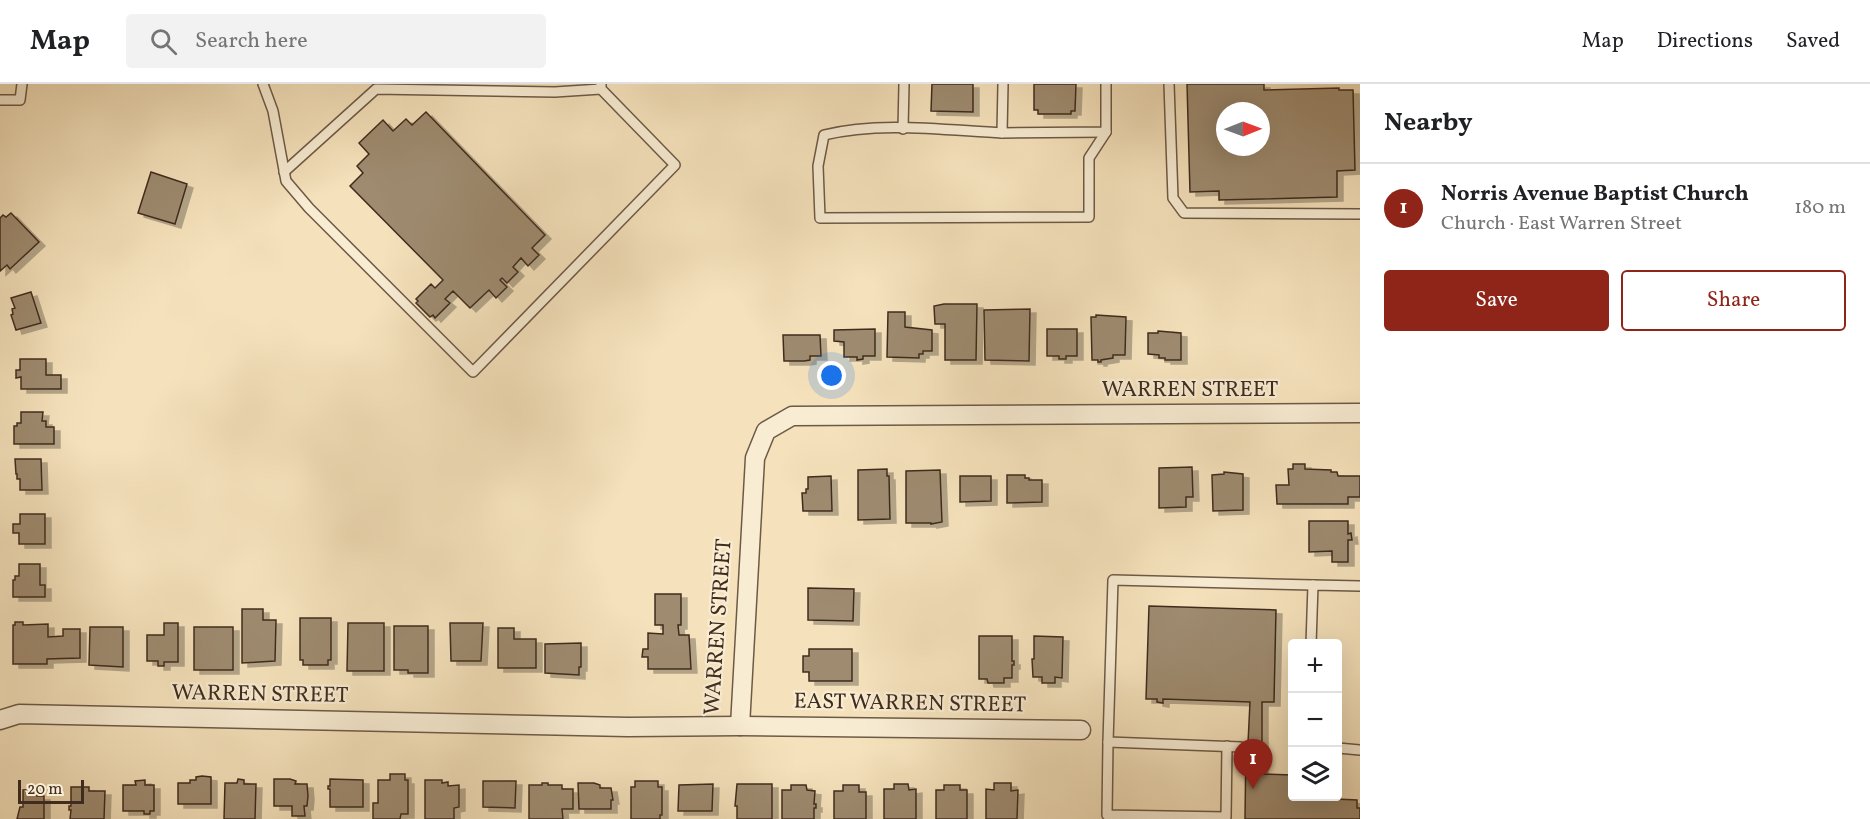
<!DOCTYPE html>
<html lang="en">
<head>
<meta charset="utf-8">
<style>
  :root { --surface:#fff; --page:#f2f2f2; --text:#202124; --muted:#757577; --line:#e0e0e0; --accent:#8f2418 }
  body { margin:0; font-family:Vollkorn,serif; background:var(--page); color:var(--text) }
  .controls { position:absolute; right:18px; bottom:18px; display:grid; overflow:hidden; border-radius:6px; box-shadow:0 6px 24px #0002 }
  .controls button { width:54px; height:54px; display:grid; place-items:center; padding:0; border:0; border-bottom:2px solid var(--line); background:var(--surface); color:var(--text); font:30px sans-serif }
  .compass { position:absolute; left:1216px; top:18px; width:54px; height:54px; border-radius:50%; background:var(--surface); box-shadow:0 6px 24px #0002; rotate:89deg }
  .scale { position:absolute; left:18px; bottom:15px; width:66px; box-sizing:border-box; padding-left:6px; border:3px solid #402c1e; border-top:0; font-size:16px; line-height:21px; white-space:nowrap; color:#402c1e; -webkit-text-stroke:4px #f8ecd3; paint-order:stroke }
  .you { position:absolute; left:832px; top:292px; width:21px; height:21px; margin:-15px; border:4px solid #fff; border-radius:50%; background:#1a73e8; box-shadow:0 0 0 9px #1a73e833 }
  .badge { display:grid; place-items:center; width:39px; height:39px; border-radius:50%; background:var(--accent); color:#fff; font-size:20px; font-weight:700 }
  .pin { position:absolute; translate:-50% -50px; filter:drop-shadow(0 2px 3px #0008) }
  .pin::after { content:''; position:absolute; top:32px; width:21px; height:18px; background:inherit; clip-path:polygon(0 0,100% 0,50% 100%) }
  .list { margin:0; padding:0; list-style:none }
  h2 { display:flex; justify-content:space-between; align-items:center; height:78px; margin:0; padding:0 24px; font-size:26px }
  h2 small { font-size:20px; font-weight:400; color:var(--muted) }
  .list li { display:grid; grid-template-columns:39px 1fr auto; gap:18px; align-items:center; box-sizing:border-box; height:90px; padding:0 24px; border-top:2px solid var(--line) }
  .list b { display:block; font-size:22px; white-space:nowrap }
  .list p { margin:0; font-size:20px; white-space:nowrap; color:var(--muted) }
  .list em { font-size:20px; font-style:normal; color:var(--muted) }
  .actions { display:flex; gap:12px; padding:18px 24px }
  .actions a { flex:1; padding:14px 0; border:2px solid var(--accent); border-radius:6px; text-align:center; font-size:21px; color:var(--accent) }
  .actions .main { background:var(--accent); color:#fff }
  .icon { flex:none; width:33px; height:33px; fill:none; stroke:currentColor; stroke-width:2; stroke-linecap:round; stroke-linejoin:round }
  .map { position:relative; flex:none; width:1360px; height:735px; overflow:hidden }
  header { display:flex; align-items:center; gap:36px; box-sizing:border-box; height:84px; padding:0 30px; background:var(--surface); border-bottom:2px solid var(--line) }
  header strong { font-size:28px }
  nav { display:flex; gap:33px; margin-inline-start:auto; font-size:21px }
  .search { width:420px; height:54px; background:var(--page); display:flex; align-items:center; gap:15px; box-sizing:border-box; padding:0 21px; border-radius:6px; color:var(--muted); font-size:22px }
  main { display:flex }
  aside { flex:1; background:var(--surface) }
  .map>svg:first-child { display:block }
  .building { fill:#9e8b70; stroke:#402c1e; stroke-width:1.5; fill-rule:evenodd; filter:url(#shadow) }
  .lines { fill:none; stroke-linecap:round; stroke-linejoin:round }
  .lane-casing { stroke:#6d5a46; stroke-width:12 }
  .street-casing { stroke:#6d5a46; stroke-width:21 }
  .lane { stroke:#f8ecd3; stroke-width:9 }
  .street { stroke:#f8ecd3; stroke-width:18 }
  .labels { text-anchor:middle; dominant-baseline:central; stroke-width:4.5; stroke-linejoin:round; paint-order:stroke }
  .street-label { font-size:22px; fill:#402c1e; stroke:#f8ecd3 }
</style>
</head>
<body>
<header>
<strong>Map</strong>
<div class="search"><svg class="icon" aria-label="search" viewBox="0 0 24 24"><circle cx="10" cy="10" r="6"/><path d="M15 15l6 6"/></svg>Search here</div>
<nav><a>Map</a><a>Directions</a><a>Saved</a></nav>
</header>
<main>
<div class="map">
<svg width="1360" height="735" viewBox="0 0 1360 735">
  <defs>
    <filter id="shadow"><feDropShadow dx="6" dy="4" stdDeviation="0" flood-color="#0004"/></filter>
  </defs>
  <rect width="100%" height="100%" fill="#f5e2bc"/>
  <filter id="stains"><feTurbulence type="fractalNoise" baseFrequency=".00333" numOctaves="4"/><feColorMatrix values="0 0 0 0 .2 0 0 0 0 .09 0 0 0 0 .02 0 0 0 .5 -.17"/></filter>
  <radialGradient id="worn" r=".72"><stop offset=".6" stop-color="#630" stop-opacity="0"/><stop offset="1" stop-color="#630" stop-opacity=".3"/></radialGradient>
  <g class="building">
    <path d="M932 0H973V28L931 27Z"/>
    <path d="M1034 0H1076L1075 27H1071V30H1038V26H1034Z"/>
    <path d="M1187 0H1264V6L1339 4V6H1353L1355 86 1337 87V113L1219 116V107L1190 108ZM1225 27H1261V63H1225Z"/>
    <path d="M426 28 545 151 532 164 539 171 528 182 521 174 513 183 518 188 507 199 502 194 500 196 507 203 496 214 489 206 470 224 453 207 445 215 450 219 435 234 433 231 430 233 416 219 418 217 416 215 431 200 435 204 443 196 350 102 363 89 357 82 369 70 359 59 383 36 393 47 406 35 412 41Z"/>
    <path d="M151 88 187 100 175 140 138 129Z"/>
    <path d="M11 129 39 158 10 185 7 181 0 187V134L3 131 6 133Z"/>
    <path d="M31 208 41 239 16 246 11 231 13 230 12 225 15 224 11 214Z"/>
    <path d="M944 220H977L976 276H945V240H935L934 222Z"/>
    <path d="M1030 225 1029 277 985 276 984 226Z"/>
    <path d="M888 228H905V243L932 246V267H923V270H919V274L887 273Z"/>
    <path d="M1096 231 1126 233 1125 271H1113V274L1101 276V278H1098V276H1092L1091 233H1096Z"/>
    <path d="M875 245V272H863V275L857 276V273H844V258L834 257V246Z"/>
    <path d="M1047 245H1077V272H1066V275H1059V272H1047Z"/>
    <path d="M1158 247 1181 249V276H1165V274H1159V271L1148 270V249H1158Z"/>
    <path d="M783 251H820L821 272H810V276L804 277H784Z"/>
    <path d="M20 275H46V291H61V305H21V293L16 294V286H20Z"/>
    <path d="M21 328H43L42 337H46V343H54V360H14V342H17V339H21Z"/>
    <path d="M15 375H41L42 406H20V395H17V390H16Z"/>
    <path d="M1293 380H1305V385L1331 386V388H1337L1338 392H1360V413H1348V420H1277L1276 401H1289L1288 385H1293Z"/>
    <path d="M1192 383 1193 413H1186V423L1159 424V384Z"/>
    <path d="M887 385V392H889L890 435 858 436V386Z"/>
    <path d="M940 386 942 438 931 440V439H906V387Z"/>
    <path d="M1224 388 1243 390V426L1213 427 1212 391 1224 390Z"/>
    <path d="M1007 391H1025V394H1029V396H1042V418L1007 419Z"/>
    <path d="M831 392 832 427H803L802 409H806V405H808V393Z"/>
    <path d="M960 392H991V417L960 418Z"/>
    <path d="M20 430H45V460H19V449H13V440H20Z"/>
    <path d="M1309 437H1348V450L1351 449 1352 456H1348V478H1332V467L1309 468Z"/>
    <path d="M19 480H40V501H45V513H13V496H15V492H19Z"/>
    <path d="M808 504 854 505 853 537 808 536Z"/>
    <path d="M655 510H681V541H678L679 551H689L691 585H648V573H642L643 565H648V549L663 550V541H655Z"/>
    <path d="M1149 522 1276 526 1274 618H1262V690L1292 691V712H1336V715L1357 716V724H1360V735H1245L1246 659H1248L1250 618 1163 615V619L1157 618V615H1146Z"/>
    <path d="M242 525H263V536H276L275 577 242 579Z"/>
    <path d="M300 534H331V576H328V581H303V576H300Z"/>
    <path d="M15 538H23V541L48 540V553L63 552V545H80V574L47 575V580H13V541H15Z"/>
    <path d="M164 539H178V578H164V582H158V577H147V551H164Z"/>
    <path d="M348 539H384V587H347Z"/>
    <path d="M450 539H483L481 577H451Z"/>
    <path d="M394 542H428V589H408V586H394Z"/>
    <path d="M90 543H123V583L89 581Z"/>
    <rect x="194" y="543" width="39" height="43"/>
    <path d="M498 544H514V555H536V584H498Z"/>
    <path d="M979 552H1012V577H1014V581H1012V594H1004V599H988L987 595H979Z"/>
    <path d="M1034 552 1063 553 1062 594 1055 593V599H1042V593H1033L1032 575H1034Z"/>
    <path d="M581 559V583H579V591L545 589V560Z"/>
    <path d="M809 565H852V597H809V588H803V572H809Z"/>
    <path d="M390 690H405V696H408V730H401L400 735H373V719H378V696H390Z"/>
    <path d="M202 692 211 693V720H178V699H190V696H196V693Z"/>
    <path d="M238 695 244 696V700H256L255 735H224L225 699H237Z"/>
    <path d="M274 695H290L296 697 295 700H307L308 712 307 722H304L305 732H292V722H274Z"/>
    <path d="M330 695 363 696V723H330V705H328V702H330Z"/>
    <path d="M145 696V701H154V727H150V730H144V727H123V701H136L135 697Z"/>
    <path d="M425 696H442V699L448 698V702L459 701V723L454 724V735H425Z"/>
    <path d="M483 697H516L515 724 483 723Z"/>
    <path d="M635 697H658V703H662V731H660V735H631V703H635Z"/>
    <path d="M542 699H548V701H562V705H573V725H562L563 735H529V701H542Z"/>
    <path d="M578 699H594L600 701V704H611L613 716H611V725H579Z"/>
    <path d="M994 699H1011V707L1018 706 1017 735H986V705L994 706Z"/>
    <path d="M713 700 712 727H678L679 701Z"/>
    <path d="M737 700H772V735H737V722H735Z"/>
    <path d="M894 700H908L909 706 916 705V735H884V705H894Z"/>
    <path d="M791 701H806L807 706 815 707 814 720H816V724H814V735H782V706H791Z"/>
    <path d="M843 701H859V708H866V735H834V707H843Z"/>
    <path d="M944 701H960V706H967V735H936V706H944Z"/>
    <path d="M71 703H89V707H105L104 735H70L71 726H69V722H71Z"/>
    <path d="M37 705V712H44V735H17L20 723H23V706Z"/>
  </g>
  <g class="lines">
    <defs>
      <g id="lane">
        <path d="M263 0 273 27 286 97 309 124 473 288 675 81 601 5V0"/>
        <path d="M1003 0 1002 49 1106 48V0"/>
        <path d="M1169 0 1173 114 1184 129 1360 130"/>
        <path d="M0 16H20L22 0"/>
        <path d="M903 45 904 0"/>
        <path d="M1002 49C945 46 879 37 824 51L818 82 820 134 1089 133V74L1106 48"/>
        <path d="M284 88 376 5 555 8 601 5"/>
        <path d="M1311 560 1313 501 1360 502"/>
        <path d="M1108 658 1107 731 1226 733 1227 662"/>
        <path d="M1241 663 1108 658 1113 496 1313 501"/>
        <path d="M1338 664 1360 666"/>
      </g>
      <g id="street">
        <path d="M0 636 19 630 628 643 740 642 1081 646"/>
        <path d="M740 642 755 374 766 347 792 332 1360 329"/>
      </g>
    </defs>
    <use href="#lane" class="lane-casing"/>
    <use href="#street" class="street-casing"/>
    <use href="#lane" class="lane"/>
    <use href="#street" class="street"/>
  </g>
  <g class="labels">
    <g class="street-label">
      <text x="1190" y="306">WARREN STREET</text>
      <text transform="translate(719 543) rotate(-86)">WARREN STREET</text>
      <text transform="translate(260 611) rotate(1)">WARREN STREET</text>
      <text transform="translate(910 620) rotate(1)">EAST WARREN STREET</text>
    </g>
  </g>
  <rect width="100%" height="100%" filter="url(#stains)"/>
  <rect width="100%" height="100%" fill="url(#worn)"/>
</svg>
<div class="controls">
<button>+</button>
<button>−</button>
<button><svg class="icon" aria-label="layers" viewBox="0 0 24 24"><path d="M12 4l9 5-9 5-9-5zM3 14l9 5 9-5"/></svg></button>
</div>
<svg class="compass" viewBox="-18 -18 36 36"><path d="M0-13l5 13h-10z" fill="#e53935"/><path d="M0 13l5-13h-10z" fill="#757577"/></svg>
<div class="scale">20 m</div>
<div class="you"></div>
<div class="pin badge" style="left:1253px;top:705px">1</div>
</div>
<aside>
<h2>Nearby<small></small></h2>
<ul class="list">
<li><span class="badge">1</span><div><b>Norris Avenue Baptist Church</b><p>Church · East Warren Street</p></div><em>180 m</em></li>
</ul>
<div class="actions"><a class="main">Save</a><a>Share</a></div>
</aside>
</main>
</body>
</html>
